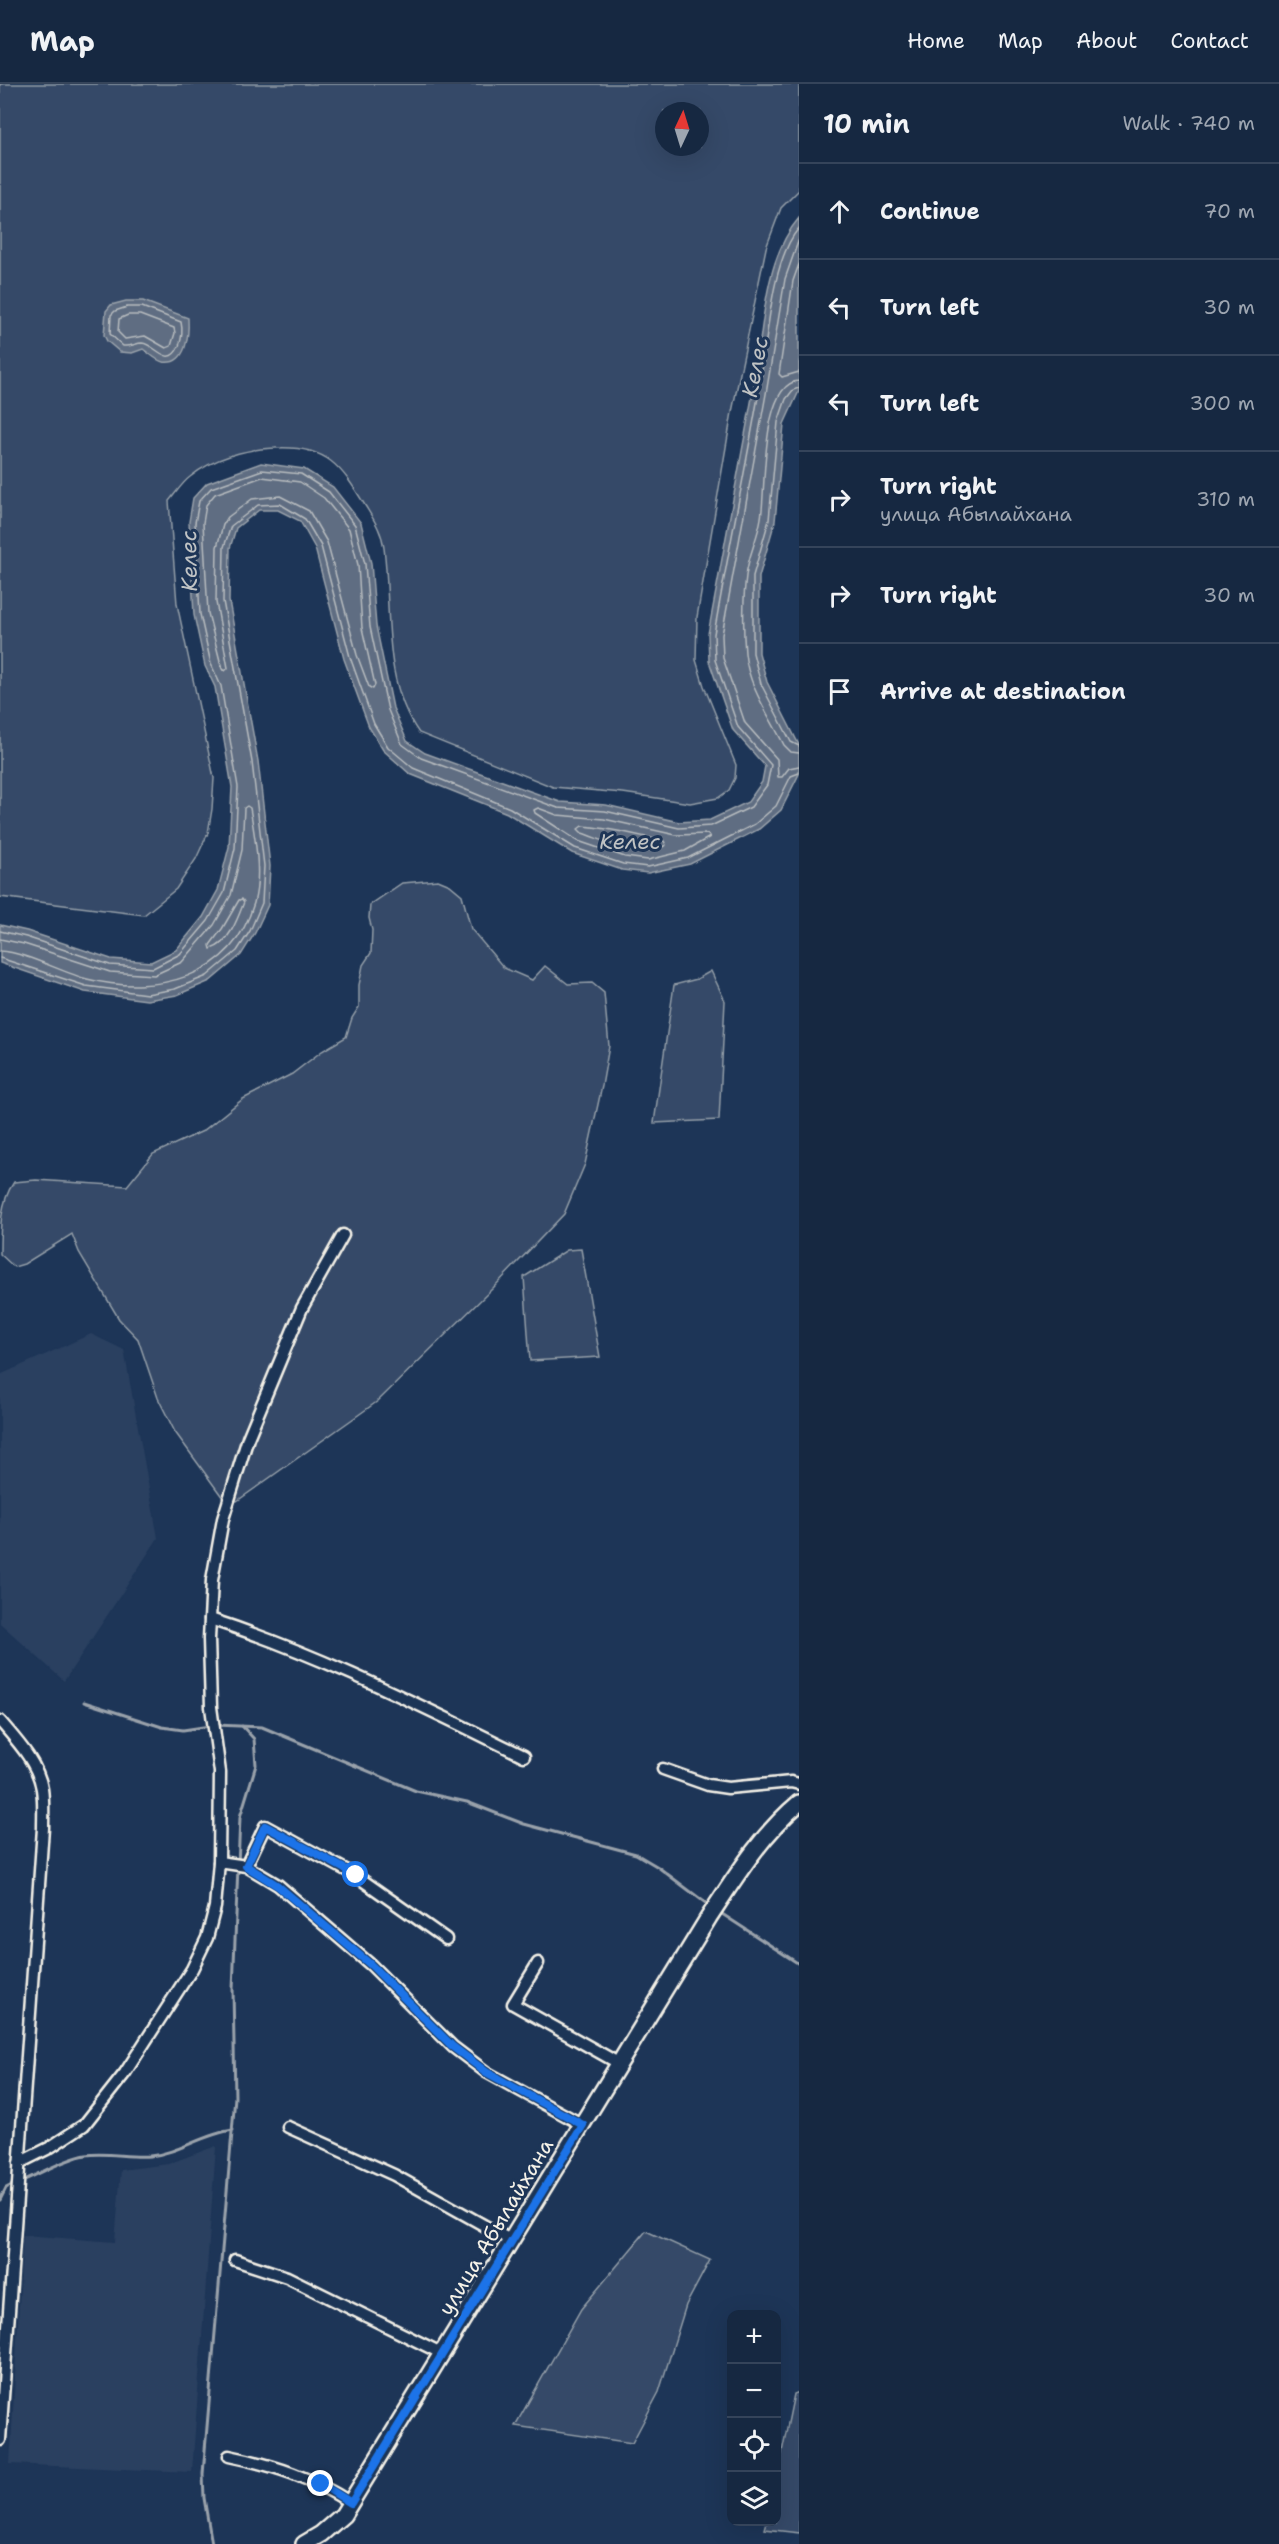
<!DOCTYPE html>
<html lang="en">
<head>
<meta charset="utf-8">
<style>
  :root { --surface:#162841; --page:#23344c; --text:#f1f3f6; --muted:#9ea6b1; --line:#35445a }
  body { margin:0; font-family:"Shantell Sans",sans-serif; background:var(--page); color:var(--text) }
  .controls { position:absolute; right:18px; bottom:18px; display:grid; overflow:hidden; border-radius:12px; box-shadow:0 6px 24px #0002 }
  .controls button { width:54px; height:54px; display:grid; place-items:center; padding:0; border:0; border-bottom:2px solid var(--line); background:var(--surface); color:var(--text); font:30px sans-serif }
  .compass { position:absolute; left:655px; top:18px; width:54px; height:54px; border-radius:50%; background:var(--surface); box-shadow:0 6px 24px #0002; rotate:4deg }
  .stop { position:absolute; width:18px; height:18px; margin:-14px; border:4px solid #1a73e8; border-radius:50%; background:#fff }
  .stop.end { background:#1a73e8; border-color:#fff; box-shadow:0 2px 6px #0008 }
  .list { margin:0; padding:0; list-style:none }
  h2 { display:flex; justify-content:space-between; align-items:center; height:78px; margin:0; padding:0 24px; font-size:26px }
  h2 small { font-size:20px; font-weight:400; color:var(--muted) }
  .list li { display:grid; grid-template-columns:39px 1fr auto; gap:18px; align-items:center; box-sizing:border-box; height:96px; padding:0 24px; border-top:2px solid var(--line) }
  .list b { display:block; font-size:22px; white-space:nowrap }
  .list p { margin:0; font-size:20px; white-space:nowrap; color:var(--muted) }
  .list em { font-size:20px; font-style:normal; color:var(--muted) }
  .icon { flex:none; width:33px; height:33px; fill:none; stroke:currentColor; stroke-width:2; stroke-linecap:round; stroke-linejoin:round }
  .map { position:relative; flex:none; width:799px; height:2460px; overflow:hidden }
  header { display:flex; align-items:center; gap:36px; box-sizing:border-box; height:84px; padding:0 30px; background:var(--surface); border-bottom:2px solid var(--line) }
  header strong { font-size:28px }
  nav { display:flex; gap:33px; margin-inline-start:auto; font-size:21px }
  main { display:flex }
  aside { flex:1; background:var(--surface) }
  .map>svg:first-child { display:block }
  .built { fill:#2a4060 }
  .green { fill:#354a67; stroke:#949ea8; stroke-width:1.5; fill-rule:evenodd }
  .water { fill:#5e6d82; stroke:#9aa2ab; stroke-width:1.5 }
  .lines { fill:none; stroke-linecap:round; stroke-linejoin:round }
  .shore { stroke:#b8bcbf; stroke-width:1.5 }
  .stream { stroke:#9aa2ab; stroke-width:3 }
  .minor-casing { stroke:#f4f1e8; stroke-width:15 }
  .secondary-casing { stroke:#f4f1e8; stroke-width:20 }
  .minor { stroke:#1d3557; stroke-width:10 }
  .secondary { stroke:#1d3557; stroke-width:15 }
  .route { stroke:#1a73e8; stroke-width:8 }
  .labels { text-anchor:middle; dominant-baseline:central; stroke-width:6; stroke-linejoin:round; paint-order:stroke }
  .street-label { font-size:21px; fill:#f4f1e8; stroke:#1d3557 }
  .water-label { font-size:22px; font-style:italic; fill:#c0c3c4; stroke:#1d3557 }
</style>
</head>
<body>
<header>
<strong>Map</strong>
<nav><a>Home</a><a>Map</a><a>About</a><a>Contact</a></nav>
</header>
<main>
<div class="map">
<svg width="799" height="2460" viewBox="0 0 799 2460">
  <rect width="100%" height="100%" fill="#1d3557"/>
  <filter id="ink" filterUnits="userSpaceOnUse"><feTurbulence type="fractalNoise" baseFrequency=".0167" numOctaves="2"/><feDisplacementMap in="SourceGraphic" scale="12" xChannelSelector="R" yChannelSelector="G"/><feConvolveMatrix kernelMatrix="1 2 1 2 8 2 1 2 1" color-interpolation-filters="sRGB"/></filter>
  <g filter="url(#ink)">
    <g class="built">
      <path d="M91 1250 124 1266 158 1454 64 1597 0 1539V1291Z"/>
      <path d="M216 2062 192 2388 10 2380 23 2151 115 2158 121 2086 168 2080Z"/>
    </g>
    <g class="green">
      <path d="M0 0H799V106L781 124 766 164 732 328 697 533 696 576 704 602 736 681 735 694 729 706 718 714 690 719 623 709 553 703 419 649C381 596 392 525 384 464 382 448 374 436 366 423 341 382 327 361 275 364 246 365 213 374 190 393 182 399 176 409 169 417L177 520 214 694 212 725 208 749 196 775 176 805 144 831 0 813ZM664 27H700V63H664Z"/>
      <path d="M438 796 450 801 462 811 471 845 504 884 532 896 545 882 568 900 592 899 604 909 609 962 602 1002 585 1080 564 1130 493 1204 378 1317 237 1417 223 1414 175 1348 158 1314 138 1255 119 1235 79 1168 72 1150 24 1180 14 1183 0 1170C0 1145 0 1118 14 1098L36 1096 127 1102 153 1070 203 1047 243 1015 292 990 322 967 346 953 352 934 359 923V901L363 881 371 869 372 846 369 834 370 821 402 799Z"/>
      <path d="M711 887 725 917 719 1036 654 1039 674 901 697 895Z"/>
      <path d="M581 1165 600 1273 530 1277 524 1193 567 1166Z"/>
      <path d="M646 2147 710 2176 686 2221 659 2308 632 2359 515 2342 581 2225Z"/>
      <path d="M799 2308V2449L765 2445 767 2438H776L777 2392 794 2310Z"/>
    </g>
    <g class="water">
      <path d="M799 134V307L784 340 775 437 759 493V569L767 598 799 661V690L781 726 759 745 690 780 648 789 622 786 572 769 507 729 410 690 383 666 369 643 344 575 315 464 300 437 278 426H259L236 444 230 464 229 517 258 677 270 782 268 821 255 849 241 871 210 897 177 911 147 916 85 908 0 879V841L27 847 111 875 151 878 176 866 203 833 218 806 229 763 232 703 215 603 205 582 194 531 189 438 193 414 207 399 261 379 304 385 333 403 361 439 371 479 376 542 393 624 407 657 425 669 560 718 606 721 679 738 710 736 748 718 762 698 765 682 733 646 709 577 708 550C723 469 738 389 753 308 763 253 762 177 799 134Z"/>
      <path d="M126 217H143L188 234C189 250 187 282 163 278 157 277 149 269 143 265L132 269 120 268 107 257 104 251 106 227 111 221Z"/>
    </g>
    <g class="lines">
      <g class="shore">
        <path d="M799 155 785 195 766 310 722 551 723 574 745 639 777 675 778 693H782L789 684 799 682"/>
        <path d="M799 180 793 197 779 290 782 293 799 288"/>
        <path d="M127 223H142L181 238C183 247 182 254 179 262 168 286 156 260 142 259 136 259 131 263 123 262L110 250 111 231 115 227Z"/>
        <path d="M128 231H140L174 244 175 249 171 262 166 264 145 252 125 255 118 248 119 235Z"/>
        <path d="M799 297C760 299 766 407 761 434 758 454 748 472 746 492 743 514 743 546 745 569 748 602 770 633 784 661L791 668 799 669"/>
        <path d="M799 304 793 306 786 315 778 338 769 436 753 492V569L761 600 791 658 799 662"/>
        <path d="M262 393 300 398 324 414 349 445 358 481 362 544 375 601 373 605 369 603 357 571 327 458 309 427 280 412 252 415 228 433 223 441 217 463 216 518 228 584 225 587 222 585 208 529 203 439 206 421 215 410Z"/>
        <path d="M538 724 557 731 604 735 676 751 707 750 710 753 685 767 648 776 625 773 578 757 535 729 534 726Z"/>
        <path d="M582 742C610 744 636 751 664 757L666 761C642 776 606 757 582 749L578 745Z"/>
        <path d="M239 816 242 815 244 818C238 834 229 860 211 865L210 861 222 845Z"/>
        <path d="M0 847 26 853 110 881 153 884 180 870 208 837 224 809 235 764 238 703 221 602 211 580 200 530 195 439 199 417 211 404 262 386 301 390 329 408 355 441 365 480 370 543 388 626 402 660 421 674 558 724 605 727 679 744 711 742 751 723 767 701 771 681 738 643 715 576 714 550C728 469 745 388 759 307 767 263 770 177 799 144"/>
        <path d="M0 855 24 860 110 888 154 891 182 878 214 841 231 811 242 766 244 724 247 722 250 724C255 753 262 790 254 819 232 895 155 912 87 895 61 888 25 868 0 867"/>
        <path d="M0 874 86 902 147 910 175 905 207 892 237 867 250 847 262 819 264 782 252 678 223 517 224 463 231 442 258 421 280 420 305 435 321 462 350 573 374 640 388 663 413 684 510 724 575 764 623 780 648 783 688 774 755 740 776 722 791 692 799 689"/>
      </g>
      <g class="stream">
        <path d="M84 1618 162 1643 183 1646 210 1642"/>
        <path d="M216 1641 262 1643 416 1707 467 1718 524 1740 636 1770 658 1783 711 1823"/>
        <path d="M719 1828 799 1880"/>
        <path d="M22 2097C41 2089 67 2074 86 2071 108 2068 129 2074 150 2072 179 2069 203 2050 233 2046"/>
        <path d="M0 2116 6 2104 16 2099"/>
        <path d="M212 2460 204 2414 203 2390 235 2013 233 1905 240 1733 256 1681 254 1655 242 1642"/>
      </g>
      <defs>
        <g id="minor">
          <path d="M210 1535C319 1570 421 1622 524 1672"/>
          <path d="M0 1637C17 1657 38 1679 42 1705 44 1718 43 1731 43 1744L0 2356"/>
          <path d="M663 1685 708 1701 728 1704 791 1698 799 1700"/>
          <path d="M219 1778 246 1782 278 1801 371 1881 453 1963 486 1988 583 2041"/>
          <path d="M246 1782 265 1742 355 1791 446 1855"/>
          <path d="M538 1879 513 1920 620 1980"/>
          <path d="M288 2043 394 2091 512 2157"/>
          <path d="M19 2079 49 2064 84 2041 125 1989 192 1885 207 1854 215 1823 219 1778 220 1688 211 1623 209 1555 212 1496 223 1435 248 1354 302 1224 343 1151"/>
          <path d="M235 2176 287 2193 443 2270"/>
          <path d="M229 2372C277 2382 310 2393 351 2419"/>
        </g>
        <path id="secondary" d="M304 2460 321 2450 343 2431 709 1833C736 1792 761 1751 799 1719"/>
      </defs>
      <use href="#minor" class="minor-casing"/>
      <use href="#secondary" class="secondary-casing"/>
      <use href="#minor" class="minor"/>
      <use href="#secondary" class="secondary"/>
    </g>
  </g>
  <g class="lines" filter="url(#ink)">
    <path class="route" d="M321 2400 351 2419 583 2041 486 1988 453 1963 371 1881 278 1802 246 1782 265 1742 356 1791"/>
  </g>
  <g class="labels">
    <g class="street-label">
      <text transform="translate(496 2143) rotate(-59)">улица Абылайхана</text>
    </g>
    <g class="water-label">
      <text transform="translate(755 283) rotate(-79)">Келес</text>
      <text transform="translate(189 477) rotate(-91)">Келес</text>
      <text x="630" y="757">Келес</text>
    </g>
  </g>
</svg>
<div class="controls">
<button>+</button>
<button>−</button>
<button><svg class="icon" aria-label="locate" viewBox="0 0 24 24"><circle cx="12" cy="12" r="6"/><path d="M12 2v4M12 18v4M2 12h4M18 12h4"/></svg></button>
<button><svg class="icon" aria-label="layers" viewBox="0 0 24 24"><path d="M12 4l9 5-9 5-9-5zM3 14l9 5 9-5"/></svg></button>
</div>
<svg class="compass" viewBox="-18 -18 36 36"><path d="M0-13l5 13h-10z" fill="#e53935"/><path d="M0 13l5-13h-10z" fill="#9ea6b1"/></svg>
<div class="stop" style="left:356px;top:1791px"></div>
<div class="stop end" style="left:321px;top:2400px"></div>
</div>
<aside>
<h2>10 min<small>Walk · 740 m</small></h2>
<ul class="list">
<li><svg class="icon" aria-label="ahead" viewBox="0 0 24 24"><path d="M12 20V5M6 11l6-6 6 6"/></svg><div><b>Continue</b></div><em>70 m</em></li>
<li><svg class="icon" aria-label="left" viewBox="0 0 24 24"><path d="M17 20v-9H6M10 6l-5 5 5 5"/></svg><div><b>Turn left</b></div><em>30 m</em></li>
<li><svg class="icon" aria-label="left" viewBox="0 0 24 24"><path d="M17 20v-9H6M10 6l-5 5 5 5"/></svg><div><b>Turn left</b></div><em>300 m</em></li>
<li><svg class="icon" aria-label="right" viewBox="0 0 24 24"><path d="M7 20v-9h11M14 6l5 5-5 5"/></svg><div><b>Turn right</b><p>улица Абылайхана</p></div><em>310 m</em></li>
<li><svg class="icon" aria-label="right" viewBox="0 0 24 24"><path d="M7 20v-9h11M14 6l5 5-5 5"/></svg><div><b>Turn right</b></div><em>30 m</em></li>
<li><svg class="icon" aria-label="arrive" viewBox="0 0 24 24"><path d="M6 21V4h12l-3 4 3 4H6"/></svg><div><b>Arrive at destination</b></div></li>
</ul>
</aside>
</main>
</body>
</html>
